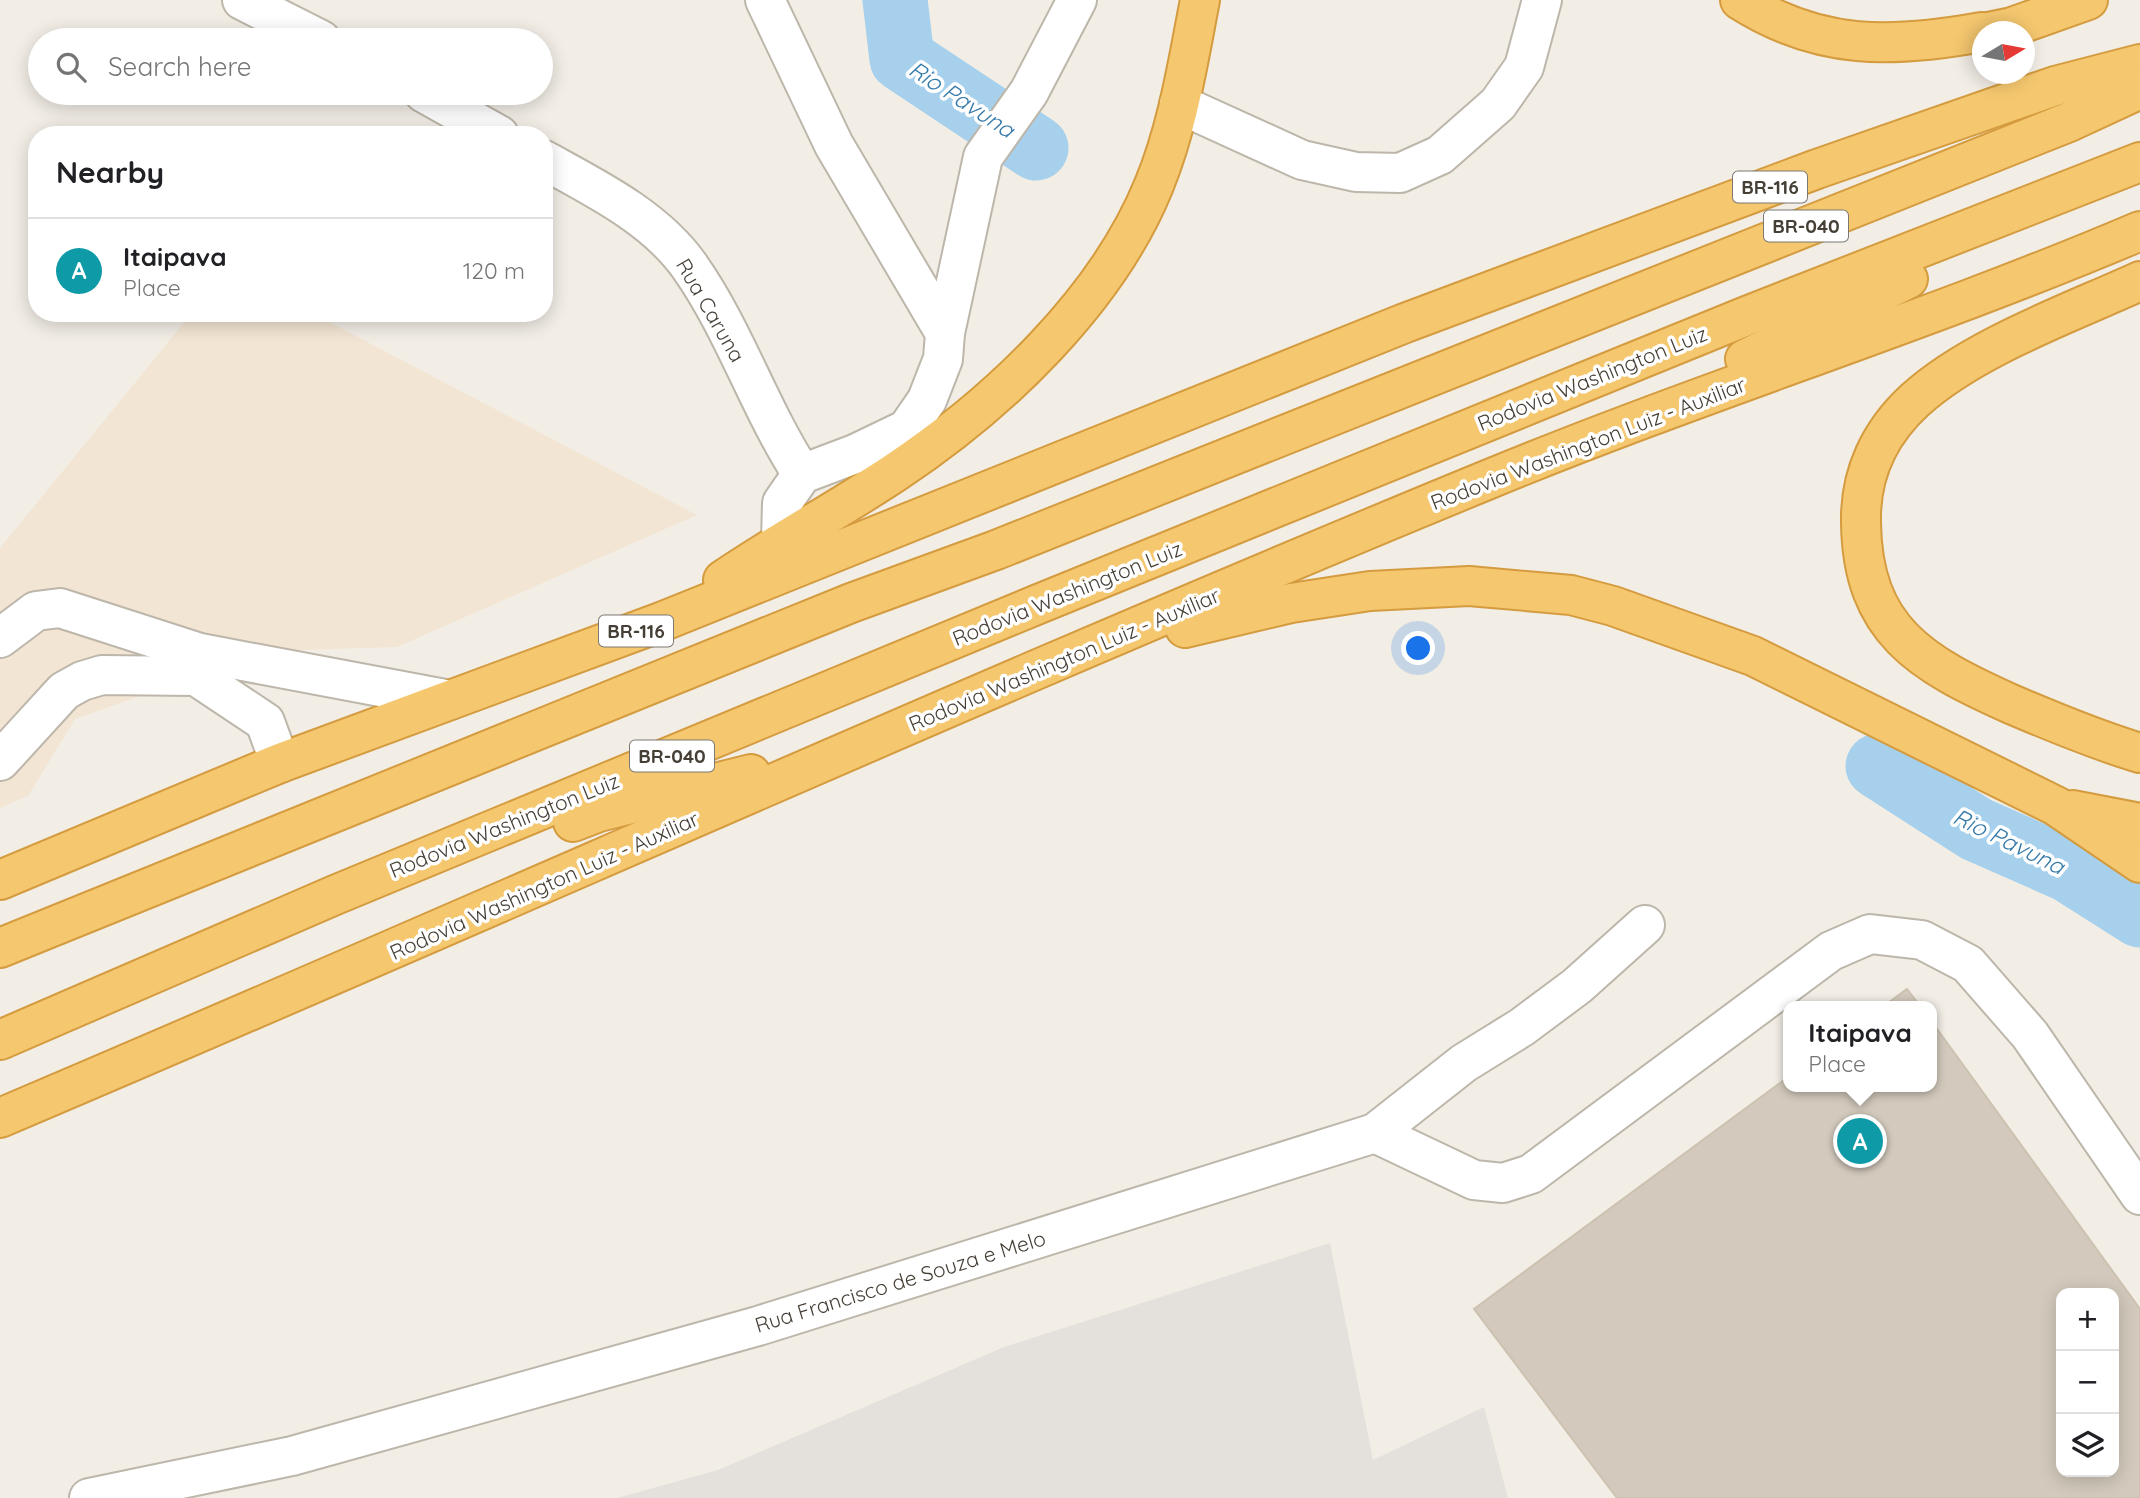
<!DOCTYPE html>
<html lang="en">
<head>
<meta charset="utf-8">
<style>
  :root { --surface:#fff; --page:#f6f6f6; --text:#202124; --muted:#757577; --line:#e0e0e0; --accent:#ed3f23 }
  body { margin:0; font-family:Quicksand,sans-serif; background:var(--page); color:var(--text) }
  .controls { position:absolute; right:21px; bottom:21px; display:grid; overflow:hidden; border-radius:14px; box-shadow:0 4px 18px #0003 }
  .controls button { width:63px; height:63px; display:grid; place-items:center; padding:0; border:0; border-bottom:2px solid var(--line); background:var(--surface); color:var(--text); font:35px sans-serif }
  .compass { position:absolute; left:1972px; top:21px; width:63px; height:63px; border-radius:50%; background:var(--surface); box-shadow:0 4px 18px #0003; rotate:80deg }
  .you { position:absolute; left:1419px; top:649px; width:24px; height:24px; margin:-18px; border:5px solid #fff; border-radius:50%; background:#1a73e8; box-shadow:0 0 0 10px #1a73e833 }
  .badge { display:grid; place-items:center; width:46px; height:46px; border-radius:50%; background:var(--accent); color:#fff; font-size:23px; font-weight:700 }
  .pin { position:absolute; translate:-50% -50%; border:4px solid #fff; box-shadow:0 2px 7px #0006 }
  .popup { position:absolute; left:1783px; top:1001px; width:154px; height:91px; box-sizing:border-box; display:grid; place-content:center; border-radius:14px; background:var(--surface); filter:drop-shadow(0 2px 5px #0005); font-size:23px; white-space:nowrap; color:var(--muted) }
  .popup b { font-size:26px; color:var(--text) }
  .popup::after { content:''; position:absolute; left:50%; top:100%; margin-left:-14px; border:14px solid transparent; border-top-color:var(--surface) }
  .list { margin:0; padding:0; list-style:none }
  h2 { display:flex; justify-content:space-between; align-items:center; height:91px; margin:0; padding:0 28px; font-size:30px }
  h2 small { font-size:23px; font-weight:400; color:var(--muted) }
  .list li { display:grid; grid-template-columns:46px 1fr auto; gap:21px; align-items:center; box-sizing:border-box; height:105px; padding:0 28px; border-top:2px solid var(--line) }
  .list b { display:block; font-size:26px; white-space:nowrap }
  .list p { margin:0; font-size:23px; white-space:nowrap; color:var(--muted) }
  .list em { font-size:23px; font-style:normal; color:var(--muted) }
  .icon { flex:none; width:38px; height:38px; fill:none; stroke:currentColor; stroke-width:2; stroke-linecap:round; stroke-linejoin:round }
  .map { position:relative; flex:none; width:2140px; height:1498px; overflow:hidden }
  .search { position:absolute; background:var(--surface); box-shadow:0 4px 18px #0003; left:28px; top:28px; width:525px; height:77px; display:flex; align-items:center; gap:18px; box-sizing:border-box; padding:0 24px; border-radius:38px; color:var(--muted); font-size:26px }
  .panel { position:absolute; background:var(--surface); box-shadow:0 4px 18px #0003; left:28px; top:126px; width:525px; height:196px; border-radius:28px }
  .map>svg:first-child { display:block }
  .commercial { fill:#f3e5d3 }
  .industrial { fill:#e4e0db }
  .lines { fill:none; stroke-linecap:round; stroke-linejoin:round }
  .river { stroke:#a6d0ec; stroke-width:65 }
  .building { fill:#d3cabd; stroke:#cdc2b0; stroke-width:2; fill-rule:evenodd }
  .minor-casing { stroke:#bdb6aa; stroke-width:42 }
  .highway-casing { stroke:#d49b3f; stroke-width:42 }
  .minor { stroke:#fff; stroke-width:38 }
  .highway { stroke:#f5c76f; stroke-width:38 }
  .labels { text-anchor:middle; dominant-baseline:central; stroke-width:7; stroke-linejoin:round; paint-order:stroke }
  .shield { fill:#fff; stroke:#7d7972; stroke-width:2 }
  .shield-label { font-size:19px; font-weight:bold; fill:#453f36 }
  .street-label { font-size:21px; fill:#453f36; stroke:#fff }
  .water-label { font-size:23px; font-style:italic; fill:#367aaa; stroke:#fff }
</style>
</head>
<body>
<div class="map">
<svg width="2140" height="1498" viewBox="0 0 2140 1498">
  <rect width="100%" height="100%" fill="#f2eee6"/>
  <path class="commercial" d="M192 313H312L697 515 397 647 201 653 196 676 75 719 28 796 0 808V548Z"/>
  <path class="industrial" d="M1330 1243 1373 1460 1484 1407 1508 1498H617L718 1470 1004 1347Z"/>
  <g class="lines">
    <g class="river">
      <path d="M895 0 902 59 1036 148"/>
      <path d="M1878 766 1976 829 2069 870 2140 915"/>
    </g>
  </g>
  <g class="building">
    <path d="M1907 989 1920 1006H1884Z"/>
    <path d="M1932 1022 2140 1309V1498H1617L1474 1309 1788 1077V1087H1932ZM2061 1293H2114V1472H2061Z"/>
  </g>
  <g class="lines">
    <defs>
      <g id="minor">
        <path d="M242 0 321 40"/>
        <path d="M765 0 834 145 945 333 943 359 927 400 907 429 855 454 802 474 782 503 781 541"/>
        <path d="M424 93 499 135"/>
        <path d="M1179 104 1302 160 1356 172 1400 173 1440 155 1498 104 1524 67 1542 0"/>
        <path d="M544 160C595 188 656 218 690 267 735 331 759 408 802 474"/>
        <path d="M945 333 983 157 1029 92 1077 0"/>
        <path d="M0 638 36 611 60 608 200 653 450 700"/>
        <path d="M0 761 64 691 82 681 102 675 196 676 265 722 280 763"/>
        <path d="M1375 1133 1474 1180 1503 1183 1531 1174 1831 951 1870 934 1922 940 1968 964 2030 1035 2140 1195"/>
        <path d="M89 1498 292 1456 758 1326 1375 1133 1464 1063 1522 1027 1577 986 1645 925"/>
      </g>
      <g id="highway">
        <path d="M1740 0C1820 51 1893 48 1982 32"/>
        <path d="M1988 32 2012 27 2088 0"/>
        <path d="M2140 281C2070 313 1972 348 1915 400 1880 432 1860 474 1861 522 1862 631 1922 664 2011 704 2053 722 2096 740 2140 753"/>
        <path d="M1745 359 1908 279"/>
        <path d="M723 580C779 542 838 510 894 473 997 405 1107 301 1154 185 1178 127 1188 62 1200 0"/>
        <path d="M1185 628 1291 603 1370 591 1469 586 1571 595 1613 606 1753 656 2056 806 2140 863"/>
        <path d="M2072 810 2140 823"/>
        <path d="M573 822 599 812 751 774"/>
        <path d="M0 880 280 763 661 622 1405 323 1817 169 2055 86 2140 64"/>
        <path d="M0 948 851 603 996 550 2069 122 2140 89"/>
        <path d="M0 1040 335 895 1041 603 1749 315 2140 162"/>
        <path d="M0 1118C497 907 988 685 1487 480 1702 391 1926 322 2140 231"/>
      </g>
    </defs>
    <use href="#minor" class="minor-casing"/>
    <use href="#highway" class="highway-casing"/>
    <use href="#minor" class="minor"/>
    <use href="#highway" class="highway"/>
  </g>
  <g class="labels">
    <g class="shield">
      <rect x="1733" y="171.5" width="74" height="31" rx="5"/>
      <rect x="1764" y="210.5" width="84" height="31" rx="5"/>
      <rect x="599" y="615.5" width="74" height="31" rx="5"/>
      <rect x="630" y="740.5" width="84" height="31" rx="5"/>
    </g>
    <g class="shield-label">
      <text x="1770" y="187">BR-116</text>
      <text x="1806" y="226">BR-040</text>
      <text x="636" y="631">BR-116</text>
      <text x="672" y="756">BR-040</text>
    </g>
    <g class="street-label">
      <text transform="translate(711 310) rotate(60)">Rua Caruna</text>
      <text transform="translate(1592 378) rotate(-22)">Rodovia Washington Luiz</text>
      <text transform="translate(1588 443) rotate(-21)">Rodovia Washington Luiz - Auxiliar</text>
      <text transform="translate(1067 593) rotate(-22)">Rodovia Washington Luiz</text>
      <text transform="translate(1064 659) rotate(-23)">Rodovia Washington Luiz - Auxiliar</text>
      <text transform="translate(504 825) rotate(-22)">Rodovia Washington Luiz</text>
      <text transform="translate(544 885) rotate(-24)">Rodovia Washington Luiz - Auxiliar</text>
      <text transform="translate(900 1281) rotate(-17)">Rua Francisco de Souza e Melo</text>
    </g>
    <g class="water-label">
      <text transform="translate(962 99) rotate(33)">Rio Pavuna</text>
      <text transform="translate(2009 841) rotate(26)">Rio Pavuna</text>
    </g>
  </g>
</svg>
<div class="controls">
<button>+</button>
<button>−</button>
<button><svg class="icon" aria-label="layers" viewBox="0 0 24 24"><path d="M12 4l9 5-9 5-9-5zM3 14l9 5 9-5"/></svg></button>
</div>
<svg class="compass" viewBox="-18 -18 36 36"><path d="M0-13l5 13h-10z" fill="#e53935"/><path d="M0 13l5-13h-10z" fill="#757577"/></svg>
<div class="you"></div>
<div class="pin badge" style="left:1860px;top:1141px;background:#0f9aa8">A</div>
<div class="popup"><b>Itaipava</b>Place</div>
<div class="search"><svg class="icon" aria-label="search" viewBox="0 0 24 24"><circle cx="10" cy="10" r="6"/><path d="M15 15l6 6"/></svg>Search here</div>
<section class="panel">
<h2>Nearby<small></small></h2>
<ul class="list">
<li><span class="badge" style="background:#0f9aa8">A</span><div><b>Itaipava</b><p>Place</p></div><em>120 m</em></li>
</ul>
</section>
</div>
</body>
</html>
